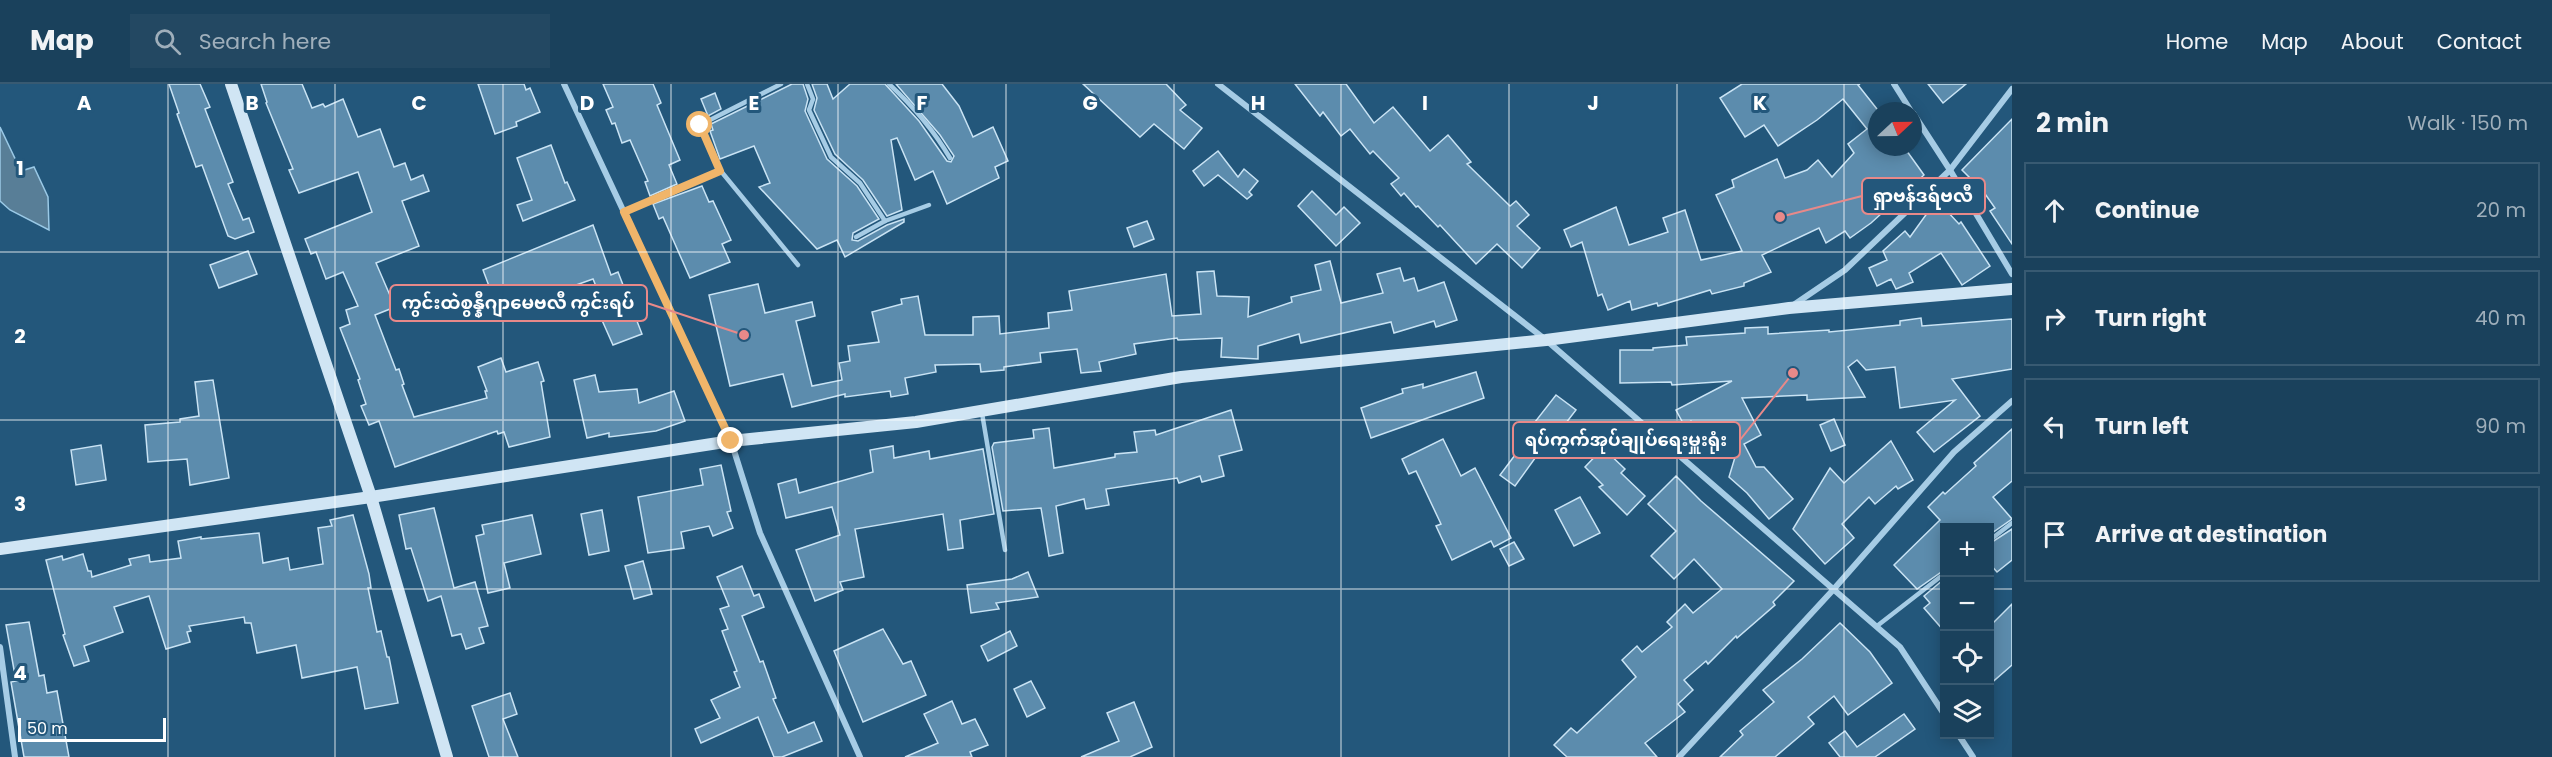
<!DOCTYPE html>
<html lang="en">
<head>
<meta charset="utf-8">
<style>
  :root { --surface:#1a415c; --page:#234862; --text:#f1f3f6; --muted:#9fafbb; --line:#385a72 }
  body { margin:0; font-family:Poppins,"Noto Sans Myanmar",sans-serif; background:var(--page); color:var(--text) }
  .controls { position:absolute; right:18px; bottom:18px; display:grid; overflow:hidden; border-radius:0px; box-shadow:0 3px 15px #0003 }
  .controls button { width:54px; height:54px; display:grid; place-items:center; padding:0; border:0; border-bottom:2px solid var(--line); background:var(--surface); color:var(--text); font:30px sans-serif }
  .compass { position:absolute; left:1868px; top:18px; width:54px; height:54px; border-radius:50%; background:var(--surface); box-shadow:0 3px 15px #0003; rotate:68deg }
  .scale { position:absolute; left:18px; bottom:15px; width:148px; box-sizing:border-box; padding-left:6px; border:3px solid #fff; border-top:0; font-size:16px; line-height:21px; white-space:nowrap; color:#fff; -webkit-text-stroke:4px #23577b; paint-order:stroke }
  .stop { position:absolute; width:18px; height:18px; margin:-14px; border:4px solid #f0b56a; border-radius:50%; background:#fff }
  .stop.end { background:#f0b56a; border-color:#fff; box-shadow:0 2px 6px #0008 }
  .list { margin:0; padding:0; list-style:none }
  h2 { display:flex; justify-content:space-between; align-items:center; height:78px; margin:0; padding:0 24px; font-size:26px }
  h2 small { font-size:20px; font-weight:400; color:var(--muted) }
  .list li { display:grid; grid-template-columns:39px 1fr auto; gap:18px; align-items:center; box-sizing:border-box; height:96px; margin:0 12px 12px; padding:0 12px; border:2px solid var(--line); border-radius:0px }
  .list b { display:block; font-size:22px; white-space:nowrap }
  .list em { font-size:20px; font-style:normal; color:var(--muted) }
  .icon { flex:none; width:33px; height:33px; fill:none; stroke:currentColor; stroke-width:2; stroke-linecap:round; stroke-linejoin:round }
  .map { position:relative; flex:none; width:2012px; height:673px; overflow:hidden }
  header { display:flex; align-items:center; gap:36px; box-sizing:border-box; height:84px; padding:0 30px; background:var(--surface); border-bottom:2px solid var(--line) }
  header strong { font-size:28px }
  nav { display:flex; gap:33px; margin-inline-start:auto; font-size:21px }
  .search { width:420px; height:54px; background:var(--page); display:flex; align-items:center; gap:15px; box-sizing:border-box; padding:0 21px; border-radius:0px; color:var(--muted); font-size:22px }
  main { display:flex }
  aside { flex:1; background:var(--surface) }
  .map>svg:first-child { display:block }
  .water { fill:#587e97; stroke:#9ac9e6; stroke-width:1.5 }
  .building { fill:#5c8cad; stroke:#c9e3f4; stroke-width:1.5 }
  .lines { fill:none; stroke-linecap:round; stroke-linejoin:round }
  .lane { stroke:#a6cce5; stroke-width:4.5 }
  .street { stroke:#a6cce5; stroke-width:6 }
  .secondary { stroke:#d0e5f4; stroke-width:12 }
  .route { stroke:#f0b56a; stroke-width:8 }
  .grid { fill:none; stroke:#fff; stroke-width:1.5; stroke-opacity:0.55 }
  .grid-label { font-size:20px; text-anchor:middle; font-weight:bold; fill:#fff; stroke:#23577b; stroke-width:6; stroke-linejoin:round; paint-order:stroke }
  .leader { fill:none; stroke:#e88989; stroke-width:2 }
  .callout-dot { fill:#e88989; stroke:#23577b; stroke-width:2 }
  .callout { fill:#23577b; stroke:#e88989; stroke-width:2 }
  .callout-label { font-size:18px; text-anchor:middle; font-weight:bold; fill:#fff }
</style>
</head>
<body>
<header>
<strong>Map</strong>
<div class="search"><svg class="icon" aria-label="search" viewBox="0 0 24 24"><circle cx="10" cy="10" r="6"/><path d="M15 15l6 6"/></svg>Search here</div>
<nav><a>Home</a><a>Map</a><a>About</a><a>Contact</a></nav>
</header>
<main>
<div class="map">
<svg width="2012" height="673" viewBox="0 0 2012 673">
  <rect width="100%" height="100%" fill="#23577b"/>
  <path class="water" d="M0 43 21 87 34 83 48 113 49 146 10 126 0 117Z"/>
  <g class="building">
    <path d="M169 0H200L210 23 205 25 233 98 228 100 243 136 249 134 254 148 235 155 228 152 202 81 196 83 177 30 179 29Z"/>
    <path d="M261 0H302L312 24 323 20 325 23 343 15 358 53 380 45 394 83 405 79 411 96 423 91 429 107 402 117 419 162 376 179 395 223 375 231 396 286 399 285 404 300 402 301 414 333 487 314 485 307H487L478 283 501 274 506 288 538 278 544 297 541 298 550 353 509 363 504 348 498 350 497 347 395 383 379 337 369 341 361 322 366 320 358 296 360 295 340 244 350 240 346 226 358 222 343 188 326 195 316 168 311 170 305 155 372 128 358 88 299 109 289 86 293 85 266 19 267 18Z"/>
    <path d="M478 0H524L526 6 530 4 540 28 516 38 517 42 495 50Z"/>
    <path d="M603 0H653L661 19 657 21 680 76 669 81 677 100 650 112 645 98 648 97 630 56 622 59 615 39 612 40 606 26 613 23Z"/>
    <path d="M792 0H803L808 15 805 27 827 75 857 102 879 135 853 149 852 156 858 157 887 141 904 135V138L845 173 837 156 817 165 759 103 770 99 754 62 720 75 710 47 713 46 711 40Z"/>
    <path d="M812 0H827L833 15 850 0H885L919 37 947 77 951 78 954 72 940 51 896 0H942L959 22 973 53 993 43 1008 77 995 83 999 94 947 120 933 87 915 96 897 54 891 56 902 126 887 132 863 96 835 70 814 26 817 14Z"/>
    <path d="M1083 0H1166L1186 21 1180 26 1202 44 1184 65 1154 40 1140 53Z"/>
    <path d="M1295 0H1346L1374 39 1393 23 1430 67 1448 51 1471 78 1467 80 1510 122 1516 117 1529 131 1517 142 1540 164 1522 184 1497 160 1476 180 1440 141 1438 143 1418 122 1416 123 1404 109 1401 112 1391 100 1399 94 1373 67 1370 70 1350 45 1341 52 1323 28 1320 32Z"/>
    <path d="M1742 0H1860L1858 1 1877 25V63H1904L1924 91 1871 139 1850 154 1845 147 1826 159 1819 144 1762 171 1771 188 1744 199V202L1712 210 1710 206 1658 222 1657 219 1632 226 1630 217 1608 226 1602 210 1598 212 1582 158 1571 163 1564 146 1616 123 1629 161 1668 148 1663 134 1685 126 1701 176 1742 167 1716 111 1734 103 1732 96 1777 75 1785 94 1807 86 1818 76 1832 93 1854 69 1848 60 1867 45 1843 15 1817 36 1778 62 1764 41 1745 53 1720 14Z"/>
    <path d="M1928 0H1966L1943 19Z"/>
    <path d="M715 9 721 25 708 32 701 15Z"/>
    <path d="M2012 35V160L1990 127 1995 124 1983 107 1962 86Z"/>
    <path d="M551 61 565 99 567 98 575 116 523 137 517 121 532 116 517 74Z"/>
    <path d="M1218 67 1238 93 1244 85 1258 97 1249 108 1252 111 1247 115 1218 91 1204 102 1193 87Z"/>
    <path d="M702 102 709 118 713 117 731 156 722 160 730 178 690 194 663 133 659 135 653 120Z"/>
    <path d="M1312 107 1336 131 1344 123 1360 139 1336 162 1298 122Z"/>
    <path d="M1933 121 1943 129 1946 126 1959 140 1961 138 1990 182 1962 201 1941 169 1909 189 1913 198 1896 205 1891 195 1877 202 1869 184 1887 176 1883 167 1905 147 1910 153Z"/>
    <path d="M1147 137 1154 155 1134 163 1127 144Z"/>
    <path d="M593 141 611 191 618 188 642 250 613 261 601 234 608 231 593 195 551 210 553 214 530 222 528 217 499 229 483 186Z"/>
    <path d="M248 167 257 190 219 204 210 181Z"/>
    <path d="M1330 177 1341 219 1383 209 1377 190 1400 184 1404 197 1414 194 1418 207 1444 198 1457 236 1436 243 1434 237 1394 249 1391 238 1301 259 1299 250 1258 262V275L1221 273 1222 254 1178 256 1177 254 1134 260 1136 270 1099 278 1101 287 1081 289 1077 265 1040 269 1041 278 1004 283V286L981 288 980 280 935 281 936 288 905 294 908 310 891 313 890 307 845 313V310L792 323 783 290 730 302 709 211 758 200 765 229 812 218 815 232 796 237 812 302 842 296 839 279 850 277 848 262 879 258 872 228 902 220 901 215 918 212 925 251H973V233L999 232 1000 250 1049 244 1048 229 1072 226 1069 207 1166 190 1172 232 1201 230 1197 188 1214 187 1217 212 1249 213 1248 233 1292 218 1291 213 1321 206 1315 181Z"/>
    <path d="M1921 234 1922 242 2012 235V285L1952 295 1980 332 1934 368 1917 348 1955 316 1900 324 1895 283 1866 286 1857 276 1848 283 1865 313 1807 316V311L1742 314 1761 351 1744 360 1756 383H1764L1793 415 1769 435 1747 409 1729 393 1739 360 1718 372 1707 352 1700 356 1691 337 1684 341 1676 326 1732 297 1672 301 1671 298 1620 299V266H1653V264L1687 261 1686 253 1745 249V244L1768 243V250L1829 246V248L1900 241V237Z"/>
    <path d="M1476 288 1484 314 1371 354 1361 324 1403 309 1402 305 1423 300V304Z"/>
    <path d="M595 291 599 308 637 305 639 319 674 307 685 337 656 347 609 353V349L587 354 574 296Z"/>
    <path d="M213 296 229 394 190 401 187 375 148 378 145 341 180 338V335L199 332 195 298Z"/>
    <path d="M1556 311 1576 326 1552 357 1547 351 1551 359 1541 372 1538 370 1515 402 1500 391 1524 359 1521 356Z"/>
    <path d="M1231 326 1242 366 1219 372 1224 392 1202 398 1200 392 1179 399 1177 394 1106 405 1109 421 1086 425 1084 415 1056 422 1063 469 1049 472 1041 424 1003 427 992 363 994 359 1034 354 1033 346 1049 344 1054 384 1115 373V370L1137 368 1134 348 1155 346 1156 351Z"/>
    <path d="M1834 335 1845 361 1831 367 1820 341Z"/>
    <path d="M2012 345V397L1993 413 2012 435 1989 451V444H1947L1944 441V486L1917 505 1894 481 1940 436 1928 423 1943 408 1945 410 1976 382 1974 379Z"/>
    <path d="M1443 355 1461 392 1475 384 1511 454 1494 463 1491 457 1452 476 1436 442 1441 440 1416 387 1409 390 1402 375Z"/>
    <path d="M1891 357 1913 396 1898 405 1896 402 1875 420 1869 413 1842 440 1854 454 1825 480 1793 445 1830 384 1844 399Z"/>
    <path d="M101 361 106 396 76 401 71 366Z"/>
    <path d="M893 362 894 374 929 367 930 375 983 365 994 430 960 436 963 464 948 466 943 430 855 445 864 493 840 498 843 506 815 517 796 466 840 451 832 423 786 434 778 400 796 395 799 409 873 388 870 366Z"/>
    <path d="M1603 364 1625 385 1621 389 1645 412 1627 431 1599 403 1603 401 1585 383Z"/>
    <path d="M721 381 731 427 727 428 733 444 713 452 709 442 681 448 684 464 648 469 638 413 703 401 700 385Z"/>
    <path d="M1676 392 1701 417 1794 497 1773 518 1775 521 1737 554 1736 552 1708 580 1706 577 1684 596 1693 606 1678 620 1685 628 1645 659 1657 673H1567L1554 661 1571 644 1577 649 1636 593 1622 576 1637 562 1642 568 1672 543 1667 538 1685 520 1693 529 1722 505 1694 475 1674 495 1651 472 1676 447 1648 420Z"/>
    <path d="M1580 413 1600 449 1574 462 1555 426Z"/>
    <path d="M434 424 454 504 475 498 488 542 479 544 484 559 466 565 461 550 452 552 441 512 428 517 411 464 406 465 399 431Z"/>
    <path d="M602 426 609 467 589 471 581 430Z"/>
    <path d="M353 431 369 490 371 504H368L377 548 381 547 387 573H389L398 619 365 625 357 583 302 594 296 561 257 569 251 539H245L244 533 189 542 191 547 187 548 190 558 166 565 149 512 114 523 123 548 84 562 89 577 74 582 63 551 65 550 46 476 62 472 63 476 83 470 88 487H91L92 493 131 481 129 475 149 471 150 478 181 474 178 457 201 453V455L259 449 263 479 288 474 290 486 323 480 318 444 332 442 330 436Z"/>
    <path d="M532 431 541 470 504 479 510 504 488 509 476 452 484 450 482 441Z"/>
    <path d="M2012 445V476L1997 488 1989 479V460Z"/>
    <path d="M1514 458 1524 475 1509 482 1500 465Z"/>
    <path d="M643 477 652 510 634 515 625 482Z"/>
    <path d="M742 482 754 512 759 510 764 523 742 532 760 578 763 577 776 614 773 615 788 649 814 638 822 657 782 673H774L758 633 701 659 695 645 720 634 711 616 740 603 734 588 737 587 722 547 728 545 720 525 729 522 717 493Z"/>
    <path d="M1028 488 1038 513 996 519 999 525 971 529 967 501 1012 495Z"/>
    <path d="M1944 495V547L1924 524 1930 519 1924 512Z"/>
    <path d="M2012 520V581L1989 601V543Z"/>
    <path d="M29 538 39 592 44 591 47 609 57 607 69 673H24L11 598 16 597 6 541Z"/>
    <path d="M1840 539 1870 568 1892 599 1848 631 1834 612 1808 633 1814 640 1775 673H1720L1743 651 1740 647 1774 618 1763 606 1802 575Z"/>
    <path d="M883 545 903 580 911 577 926 611 863 638 834 567Z"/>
    <path d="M1010 547 1017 562 988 577 981 562Z"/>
    <path d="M1031 597 1045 624 1027 633 1014 605Z"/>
    <path d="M510 609 517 630 503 635 518 673H489L472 622Z"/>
    <path d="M952 617 962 640 975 635 988 661 970 668 972 673H905L938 659 924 630Z"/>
    <path d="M1134 618 1152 663 1130 673H1081L1119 657 1107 629Z"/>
    <path d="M1904 630 1915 645 1875 673H1840L1829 659 1845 647 1857 663Z"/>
  </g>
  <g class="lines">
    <g class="lane">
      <path d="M807 0 813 15 809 26 831 73 860 99 885 137"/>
      <path d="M889 0C913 22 933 45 950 74"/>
      <path d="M720 86 798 181"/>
      <path d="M624 128 720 86 700 41 781 0"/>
      <path d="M856 153 885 137 929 121"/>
      <path d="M982 329 1005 466"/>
      <path d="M1990 456 2012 439"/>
      <path d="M1877 542 1944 490"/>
    </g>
    <g class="street">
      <path d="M564 0 731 357 760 449 860 673"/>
      <path d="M1218 0 1546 256 1900 563 1944 630"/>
      <path d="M1894 0 1911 27"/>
      <path d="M1913 29 1950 86 2012 190"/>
      <path d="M1792 222 1845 186 1950 86 2012 5"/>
      <path d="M0 563 15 673"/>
      <path d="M1958 650 1973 673"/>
      <path d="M1679 673 1833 506 1954 368 2012 317"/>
    </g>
    <g class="secondary">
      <path d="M231 0 371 413 447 673"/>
      <path d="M0 465 371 413 731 357 916 338 1181 293 1546 256 1789 224 2012 205"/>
    </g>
  </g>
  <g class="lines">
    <path class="route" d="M700 41 720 87 624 128 731 357"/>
  </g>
  <path class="grid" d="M168 0V673M335 0V673M503 0V673M671 0V673M838 0V673M1006 0V673M1174 0V673M1341 0V673M1509 0V673M1677 0V673M1844 0V673M0 168H2012M0 336H2012M0 505H1944M1990 505H2012"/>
  <g class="grid-label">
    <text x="84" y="26">A</text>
    <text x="252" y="26">B</text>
    <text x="419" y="26">C</text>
    <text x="587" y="26">D</text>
    <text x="754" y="26">E</text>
    <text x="922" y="26">F</text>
    <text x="1090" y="26">G</text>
    <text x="1258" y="26">H</text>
    <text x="1425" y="26">I</text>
    <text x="1593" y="26">J</text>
    <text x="1760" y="26">K</text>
    <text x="20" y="91">1</text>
    <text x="20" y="259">2</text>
    <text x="20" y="427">3</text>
    <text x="20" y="596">4</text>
  </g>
  <path class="leader" d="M1780 133L1862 112M744 251L647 219M1793 289L1740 356"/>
  <g class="callout-dot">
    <circle cx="1780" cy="133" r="6"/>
    <circle cx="744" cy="251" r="6"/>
    <circle cx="1793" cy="289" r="6"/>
  </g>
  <g class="callout">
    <rect x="1862" y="94" width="123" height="36" rx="6"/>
    <rect x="390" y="201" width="257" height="36" rx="6"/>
    <rect x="1513" y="338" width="227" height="36" rx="6"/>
  </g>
  <g class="callout-label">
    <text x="1923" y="118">ရှာဗန်ဒရ်ဗလီ</text>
    <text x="518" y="225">ကွင်းထဲစွန္နီဂျာမေဗလီ ကွင်းရပ်</text>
    <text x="1626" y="362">ရပ်ကွက်အုပ်ချုပ်ရေးမှူးရုံး</text>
  </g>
</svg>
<div class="controls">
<button>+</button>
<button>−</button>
<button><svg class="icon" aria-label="locate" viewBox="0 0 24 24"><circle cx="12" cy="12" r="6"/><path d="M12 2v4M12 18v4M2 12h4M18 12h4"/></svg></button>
<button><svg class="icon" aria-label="layers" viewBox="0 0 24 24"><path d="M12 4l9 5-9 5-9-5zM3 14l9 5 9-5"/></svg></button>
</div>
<svg class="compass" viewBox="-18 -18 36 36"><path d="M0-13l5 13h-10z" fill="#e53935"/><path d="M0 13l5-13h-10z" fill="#9fafbb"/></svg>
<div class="scale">50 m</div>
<div class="stop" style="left:700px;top:41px"></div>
<div class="stop end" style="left:731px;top:357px"></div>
</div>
<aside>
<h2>2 min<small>Walk · 150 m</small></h2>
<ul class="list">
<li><svg class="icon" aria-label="ahead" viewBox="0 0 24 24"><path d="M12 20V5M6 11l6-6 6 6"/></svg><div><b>Continue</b></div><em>20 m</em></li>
<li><svg class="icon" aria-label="right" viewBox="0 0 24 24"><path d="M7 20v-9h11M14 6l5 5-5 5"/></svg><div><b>Turn right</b></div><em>40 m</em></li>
<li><svg class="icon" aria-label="left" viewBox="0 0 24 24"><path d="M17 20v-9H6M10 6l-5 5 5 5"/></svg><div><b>Turn left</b></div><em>90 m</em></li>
<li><svg class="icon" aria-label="arrive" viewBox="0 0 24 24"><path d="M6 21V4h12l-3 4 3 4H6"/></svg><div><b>Arrive at destination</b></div></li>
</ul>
</aside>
</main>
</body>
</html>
